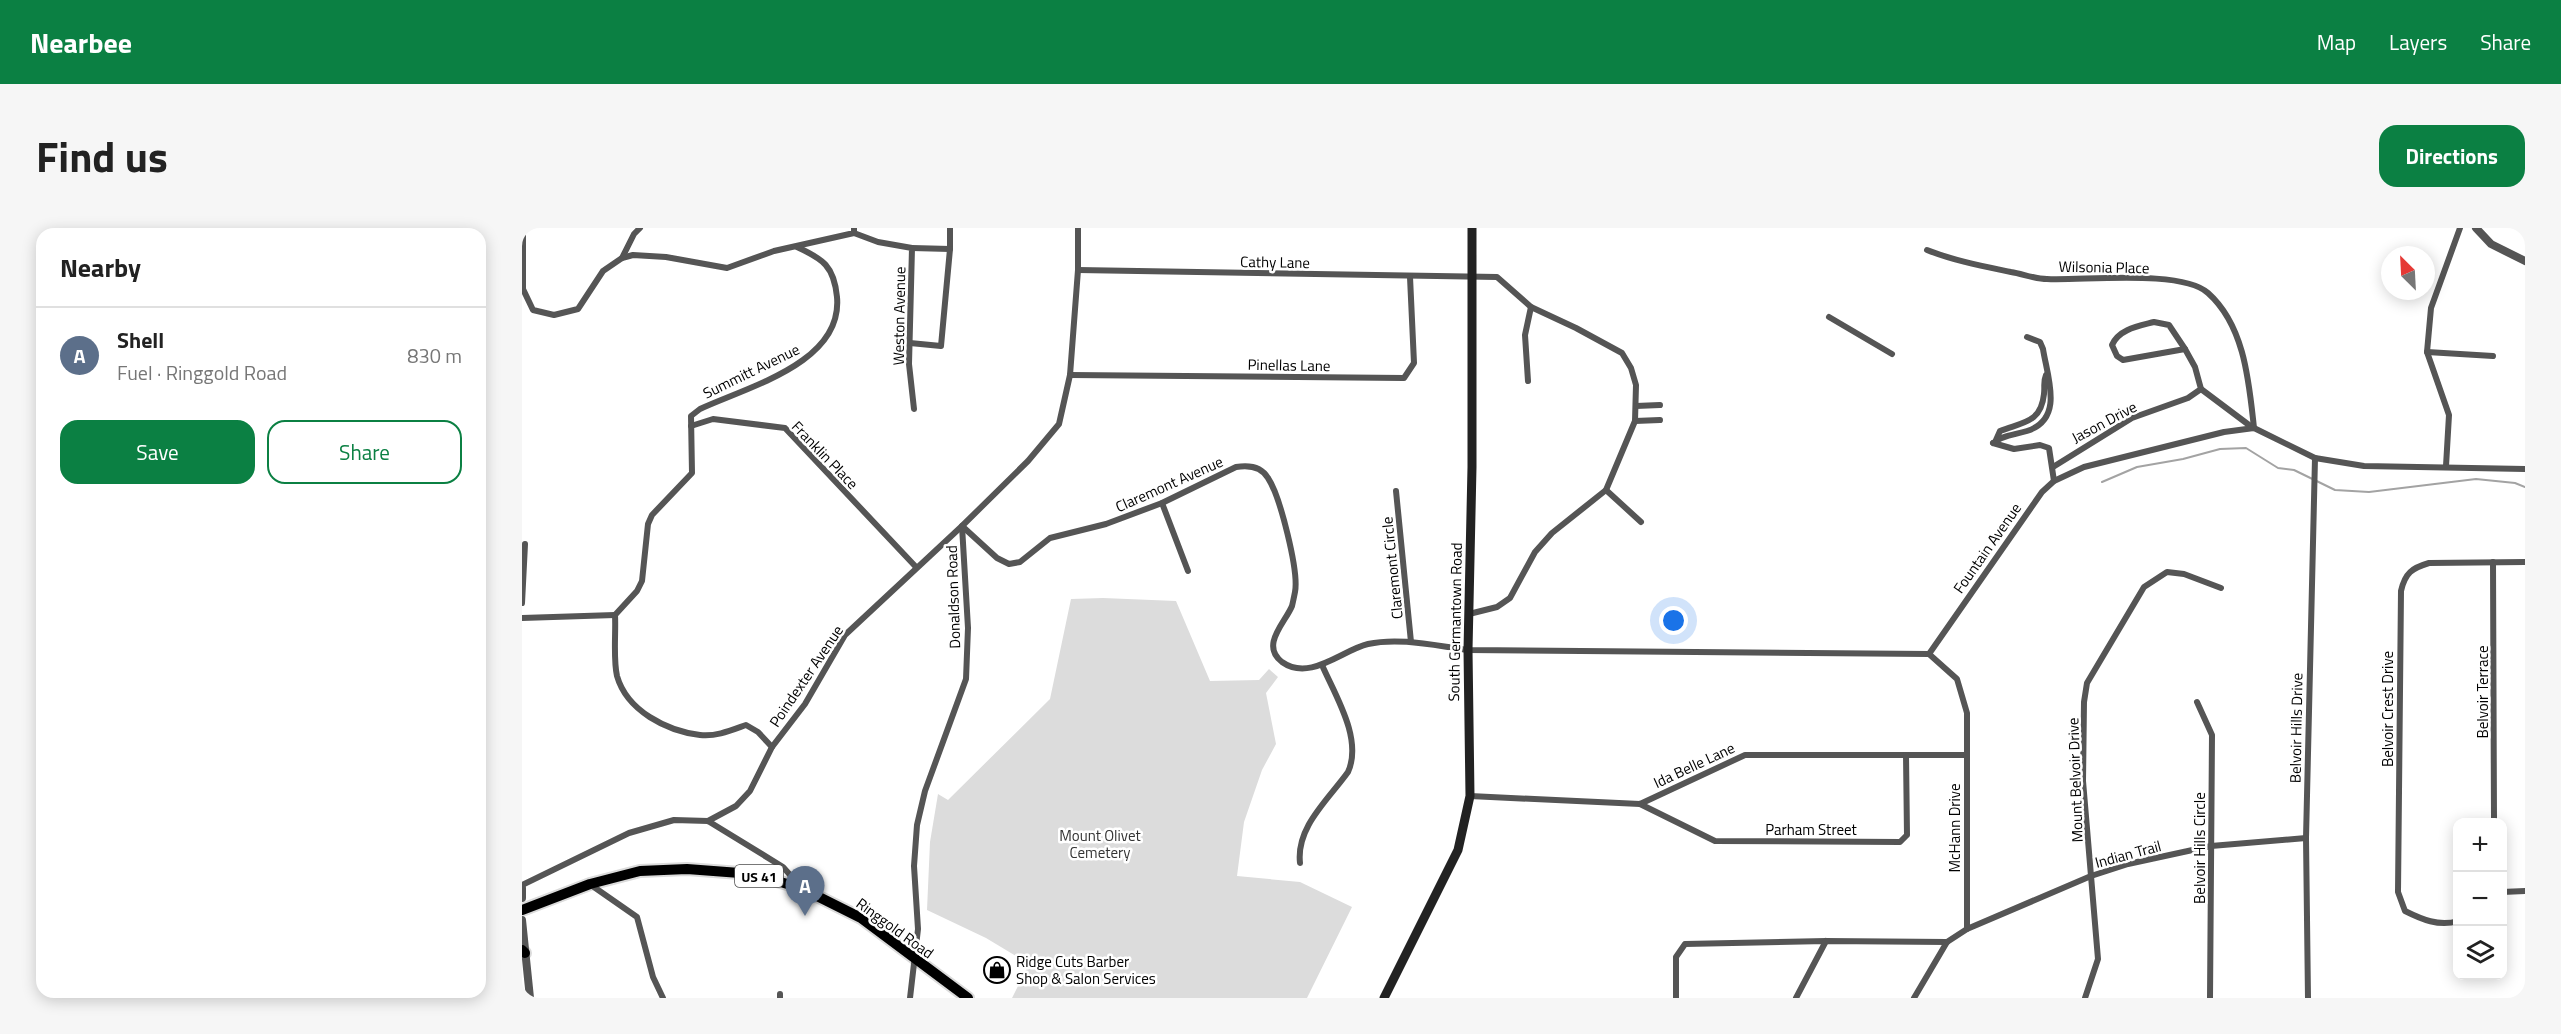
<!DOCTYPE html>
<html lang="en">
<head>
<meta charset="utf-8">
<style>
  :root { --surface:#fff; --page:#f6f6f6; --text:#222; --muted:#767676; --line:#e0e0e0; --accent:#0b8043 }
  body { margin:0; font-family:"Titillium Web",sans-serif; background:var(--page); color:var(--text) }
  .controls { position:absolute; right:18px; bottom:18px; display:grid; overflow:hidden; border-radius:12px; box-shadow:0 3px 15px #0003 }
  .controls button { width:54px; height:54px; display:grid; place-items:center; padding:0; border:0; border-bottom:2px solid var(--line); background:var(--surface); color:var(--text); font:30px sans-serif }
  .compass { position:absolute; left:1859px; top:18px; width:54px; height:54px; border-radius:50%; background:var(--surface); box-shadow:0 3px 15px #0003; rotate:336deg }
  .you { position:absolute; left:1152px; top:393px; width:21px; height:21px; margin:-15px; border:4px solid #fff; border-radius:50%; background:#1a73e8; box-shadow:0 0 0 9px #1a73e833 }
  .badge { display:grid; place-items:center; width:39px; height:39px; border-radius:50%; background:var(--accent); color:#fff; font-size:20px; font-weight:700 }
  .pin { position:absolute; translate:-50% -50px; filter:drop-shadow(0 2px 3px #0008) }
  .pin::after { content:''; position:absolute; top:32px; width:21px; height:18px; background:inherit; clip-path:polygon(0 0,100% 0,50% 100%) }
  .list { margin:0; padding:0; list-style:none }
  h2 { display:flex; justify-content:space-between; align-items:center; height:78px; margin:0; padding:0 24px; font-size:26px }
  h2 small { font-size:20px; font-weight:400; color:var(--muted) }
  .list li { display:grid; grid-template-columns:39px 1fr auto; gap:18px; align-items:center; box-sizing:border-box; height:96px; padding:0 24px; border-top:2px solid var(--line) }
  .list b { display:block; font-size:22px; white-space:nowrap }
  .list p { margin:0; font-size:20px; white-space:nowrap; color:var(--muted) }
  .list em { font-size:20px; font-style:normal; color:var(--muted) }
  .actions { display:flex; gap:12px; padding:18px 24px }
  .actions a { flex:1; padding:14px 0; border:2px solid var(--accent); border-radius:18px; text-align:center; font-size:21px; color:var(--accent) }
  .actions .main { background:var(--accent); color:#fff }
  .icon { flex:none; width:33px; height:33px; fill:none; stroke:currentColor; stroke-width:2; stroke-linecap:round; stroke-linejoin:round }
  .map { position:relative; flex:none; width:2003px; height:770px; overflow:hidden; border-radius:18px }
  header { display:flex; align-items:center; gap:36px; box-sizing:border-box; height:84px; padding:0 30px; background:var(--accent); color:#fff }
  header strong { font-size:28px }
  nav { display:flex; gap:33px; margin-inline-start:auto; font-size:21px }
  .intro { display:flex; align-items:center; justify-content:space-between; box-sizing:border-box; height:144px; padding:0 36px }
  h1 { margin:0; font-size:42px }
  .button { padding:15px 27px; border-radius:18px; background:var(--accent); color:#fff; font-size:21px; font-weight:700 }
  main { display:flex; gap:36px; padding:0 36px }
  aside { flex:1; background:var(--surface); border-radius:18px; box-shadow:0 3px 15px #0003 }
  .map>svg:first-child { display:block }
  .green { fill:#dcdcdc }
  .lines { fill:none; stroke-linecap:round; stroke-linejoin:round }
  .stream { stroke:#a3a3a3; stroke-width:2 }
  .primary-casing { stroke:#dbdbdb; stroke-width:14 }
  .minor { stroke:#555; stroke-width:6 }
  .tertiary { stroke:#555; stroke-width:8 }
  .secondary { stroke:#222; stroke-width:9 }
  .primary { stroke:#000; stroke-width:10 }
  .labels { text-anchor:middle; dominant-baseline:central; stroke-width:5; stroke-linejoin:round; paint-order:stroke }
  .shield { fill:#fff; stroke:#4c4c4c; stroke-width:1.5 }
  .shield-label { font-size:14px; font-weight:bold; fill:#000 }
  .street-label { font-size:15px; fill:#000; stroke:#fff }
  .park-label { font-size:15px; fill:#333; stroke:#fff }
  .poi-label { font-size:15px; fill:#000; stroke:#fff; text-anchor:start }
</style>
</head>
<body>
<header>
<strong>Nearbee</strong>
<nav><a>Map</a><a>Layers</a><a>Share</a></nav>
</header>
<div class="intro"><h1>Find us</h1><a class="button">Directions</a></div>
<main>
<aside>
<h2>Nearby<small></small></h2>
<ul class="list">
<li><span class="badge" style="background:#5c6f8a">A</span><div><b>Shell</b><p>Fuel · Ringgold Road</p></div><em>830 m</em></li>
</ul>
<div class="actions"><a class="main">Save</a><a>Share</a></div>
</aside>
<div class="map">
<svg width="2003" height="770" viewBox="0 0 2003 770">
  <rect width="100%" height="100%" fill="#fff"/>
  <path class="green" d="M581 370 654 373 688 453 737 452 747 441 756 449 744 465 754 516 740 542 722 594 715 648 778 654 830 679 785 770H490L507 736 464 710 405 682 408 614 416 566 426 572 528 471 549 371Z"/>
  <g class="lines">
    <path class="stream" d="M1580 254 1615 239 1661 231 1698 221 1724 220 1756 240 1772 242 1813 262 1847 264 1954 251 1993 255 2003 259"/>
    <defs>
      <g id="primary">
        <path d="M0 682 68 656 118 643 165 641 231 646 279 660 339 690 446 770"/>
        <path d="M0 722 3 725"/>
      </g>
    </defs>
    <use href="#primary" class="primary-casing"/>
    <g class="minor">
      <path d="M1 0V61L11 82 32 87 56 81 81 43 100 30 111 27 144 29 205 40 252 23 332 5V0"/>
      <path d="M332 5 356 14 390 20 387 136 392 181"/>
      <path d="M390 20 428 21V0"/>
      <path d="M1405 22C1433 33 1460 38 1489 44 1501 46 1513 51 1525 51 1560 53 1660 41 1686 65 1723 98 1727 155 1732 200"/>
      <path d="M100 30 112 6 118 0"/>
      <path d="M556 42 975 49 1009 79 1054 100 1100 125 1109 140 1114 157 1113 193 1084 262 1030 305 1013 324 988 370 975 379 947 386"/>
      <path d="M1307 89 1370 126"/>
      <path d="M1632 94 1647 97 1663 121 1601 132 1595 128 1590 117C1597 101 1617 98 1632 94Z"/>
      <path d="M388 115 419 118 428 21"/>
      <path d="M1905 124 1971 128"/>
      <path d="M548 147 882 150 892 135 888 49"/>
      <path d="M1006 153 1003 107 1009 79"/>
      <path d="M1679 161 1731 200"/>
      <path d="M1114 178 1138 177"/>
      <path d="M1113 193 1138 192"/>
      <path d="M169 198 191 191 263 200 394 339"/>
      <path d="M1474 212 1478 203C1501 194 1519 195 1522 166 1523 158 1521 154 1524 147"/>
      <path d="M1471 215C1481 207 1492 207 1505 203 1543 191 1525 148 1521 121L1518 114 1505 109"/>
      <path d="M1471 215 1492 221 1518 217 1527 220 1532 253"/>
      <path d="M1924 238 1927 187 1905 124 1909 80 1938 0"/>
      <path d="M1531 239 1610 190 1666 170 1679 161 1673 139 1663 121"/>
      <path d="M1084 262 1119 294"/>
      <path d="M874 263 889 414"/>
      <path d="M640 275 666 343"/>
      <path d="M1971 334 1972 594"/>
      <path d="M0 375 3 316"/>
      <path d="M0 390 93 387"/>
      <path d="M1675 474 1690 507 1688 770"/>
      <path d="M250 519 236 504 224 497C210 502 194 509 178 507 145 503 105 483 95 448 91 431 94 405 93 387L115 363 120 353 126 296 130 287 170 245 169 188 178 181C225 159 321 135 315 69 312 38 301 31 275 19"/>
      <path d="M948 568 1118 576 1223 527H1444"/>
      <path d="M1118 576 1193 613 1378 614 1385 607 1384 527"/>
      <path d="M186 593 214 578 228 563 250 519 283 476 323 407 440 298 475 330 487 336 498 334 528 310 584 296 640 275 714 239C726 237 739 238 746 250 758 268 777 343 773 364 772 369 771 374 770 378 763 395 738 417 760 434 788 454 820 422 846 416 878 409 914 418 946 422L1407 426 1520 264 1532 253 1562 239 1702 204 1732 200 1793 230 1842 238 2003 241"/>
      <path d="M778 635C774 599 806 572 826 544 841 511 813 467 800 437"/>
      <path d="M0 657 107 605 152 592 186 593 261 639 277 657"/>
      <path d="M69 657 115 689 131 749 141 770"/>
      <path d="M1980 664 2003 663"/>
      <path d="M1936 693C1917 699 1899 691 1883 683L1876 664 1879 363C1883 345 1890 340 1907 335L2003 334"/>
      <path d="M1445 701 1569 648 1606 636 1689 618 1784 610"/>
      <path d="M258 766V770"/>
      <path d="M388 770 396 701 392 638 395 597 403 563 444 451 446 400 440 298 506 233 537 196 548 147 556 42V0"/>
      <path d="M1154 770V729L1163 716 1304 713 1425 714"/>
      <path d="M1274 770 1304 713"/>
      <path d="M1392 770 1425 714 1445 701V485L1435 451 1407 426"/>
      <path d="M1563 770 1576 731 1561 553 1562 474 1565 455 1622 359 1645 344 1662 346 1699 360"/>
      <path d="M1786 770 1784 610 1793 230"/>
    </g>
    <g class="tertiary">
      <path d="M1954 0 1969 16 2003 33"/>
      <path d="M0 660V670"/>
      <path d="M0 692 8 770"/>
    </g>
    <path class="secondary" d="M862 770 936 622 948 568 946 422 950 239V0"/>
    <use href="#primary" class="primary"/>
  </g>
  <defs>
    <symbol id="shop-ring" viewBox="-11 -11 22 22"><circle r="9.5" fill="#fff" stroke="#000" stroke-width="1.5"/><path d="M-5-2.5h2.3a2.7 3.5 0 0 1 5.4 0H5L5.5 6h-11ZM-1.5-2.5h3a1.5 2.3 0 0 0-3 0Z" fill="#000"/></symbol>
  </defs>
  <g fill-rule="evenodd">
    <use href="#shop-ring" x="460" y="727" width="30" height="30"/>
  </g>
  <g class="labels">
    <rect class="shield" x="213" y="637" width="48" height="22" rx="4.5"/>
    <g class="shield-label">
      <text x="237" y="648">US 41</text>
    </g>
    <g class="street-label">
      <text transform="translate(753 34) rotate(1)">Cathy Lane</text>
      <text transform="translate(1582 39) rotate(1)">Wilsonia Place</text>
      <text transform="translate(377 88) rotate(-89)">Weston Avenue</text>
      <text transform="translate(767 137) rotate(1)">Pinellas Lane</text>
      <text transform="translate(229 143) rotate(-26)">Summitt Avenue</text>
      <text transform="translate(1582 194) rotate(-28)">Jason Drive</text>
      <text transform="translate(303 227) rotate(46)">Franklin Place</text>
      <text transform="translate(647 256) rotate(-24)">Claremont Avenue</text>
      <text transform="translate(1465 320) rotate(-55)">Fountain Avenue</text>
      <text transform="translate(870 340) rotate(-96)">Claremont Circle</text>
      <text transform="translate(431 369) rotate(-92)">Donaldson Road</text>
      <text transform="translate(933 394) rotate(-89)">South Germantown Road</text>
      <text transform="translate(284 448) rotate(-56)">Poindexter Avenue</text>
      <text transform="translate(1960 464) rotate(-90)">Belvoir Terrace</text>
      <text transform="translate(1865 481) rotate(-90)">Belvoir Crest Drive</text>
      <text transform="translate(1774 500) rotate(-89)">Belvoir Hills Drive</text>
      <text transform="translate(1172 537) rotate(-25)">Ida Belle Lane</text>
      <text transform="translate(1553 552) rotate(-92)">Mount Belvoir Drive</text>
      <text transform="translate(1432 600) rotate(-90)">McHann Drive</text>
      <text x="1289" y="601">Parham Street</text>
      <text transform="translate(1677 620) rotate(-90)">Belvoir Hills Circle</text>
      <text transform="translate(1606 626) rotate(-15)">Indian Trail</text>
      <text transform="translate(373 700) rotate(36)">Ringgold Road</text>
    </g>
    <g class="park-label">
      <text x="578" y="607">Mount Olivet<tspan x="578" dy="17">Cemetery</tspan></text>
    </g>
    <g class="poi-label">
      <text x="494" y="733">Ridge Cuts Barber<tspan x="494" dy="17">Shop &amp; Salon Services</tspan></text>
    </g>
  </g>
</svg>
<div class="controls">
<button>+</button>
<button>−</button>
<button><svg class="icon" aria-label="layers" viewBox="0 0 24 24"><path d="M12 4l9 5-9 5-9-5zM3 14l9 5 9-5"/></svg></button>
</div>
<svg class="compass" viewBox="-18 -18 36 36"><path d="M0-13l5 13h-10z" fill="#e53935"/><path d="M0 13l5-13h-10z" fill="#767676"/></svg>
<div class="you"></div>
<div class="pin badge" style="left:283px;top:688px;background:#5c6f8a">A</div>
</div>
</main>
</body>
</html>
